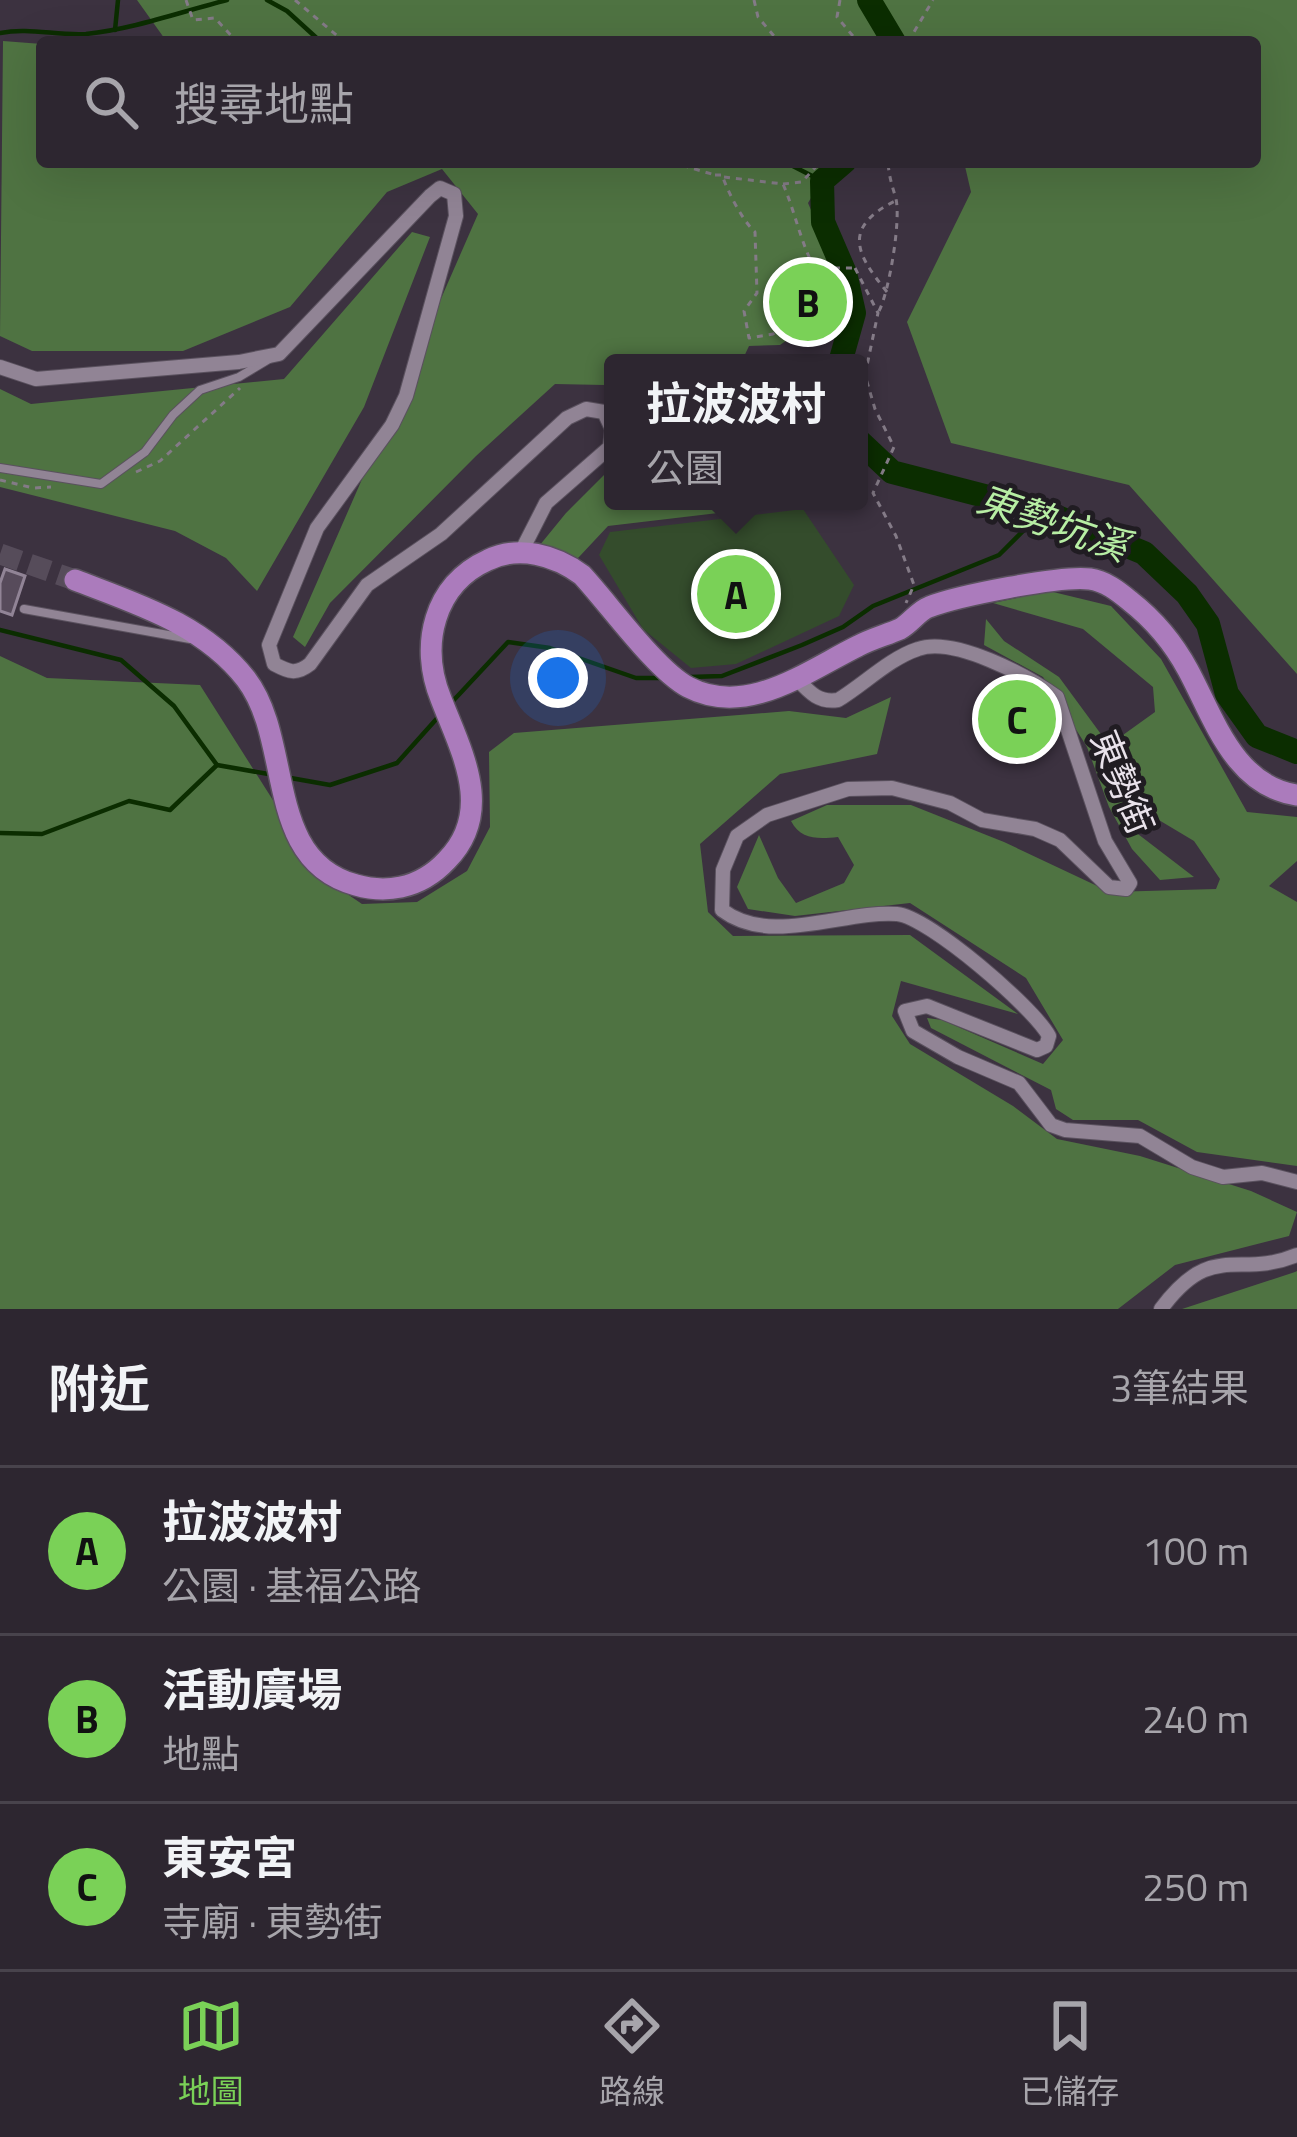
<!DOCTYPE html>
<html lang="zh-TW">
<head>
<meta charset="utf-8">
<style>
  :root { --surface:#2d2630; --page:#39323c; --text:#f1f3f6; --muted:#a7a5ab; --line:#48434c; --accent:#7ad157 }
  body { margin:0; font-family:"Titillium Web","Noto Sans TC",sans-serif; background:var(--page); color:var(--text) }
  .you { position:absolute; left:558px; top:678px; width:42px; height:42px; margin:-30px; border:9px solid #fff; border-radius:50%; background:#1a73e8; box-shadow:0 0 0 18px #1a73e833 }
  .badge { display:grid; place-items:center; width:78px; height:78px; border-radius:50%; background:var(--accent); color:#111; font-size:39px; font-weight:700 }
  .pin { position:absolute; translate:-50% -50%; border:6px solid #fff; box-shadow:0 3px 12px #0006 }
  .popup { position:absolute; left:604px; top:354px; width:264px; height:156px; box-sizing:border-box; display:grid; place-content:center; border-radius:12px; background:var(--surface); filter:drop-shadow(0 3px 9px #0005); font-size:39px; white-space:nowrap; color:var(--muted) }
  .popup b { font-size:45px; color:var(--text) }
  .popup::after { content:''; position:absolute; left:50%; top:100%; margin-left:-24px; border:24px solid transparent; border-top-color:var(--surface) }
  .list { margin:0; padding:0; list-style:none }
  h2 { display:flex; justify-content:space-between; align-items:center; height:156px; margin:0; padding:0 48px; font-size:51px }
  h2 small { font-size:39px; font-weight:400; color:var(--muted) }
  .list li { display:grid; grid-template-columns:78px 1fr auto; gap:36px; align-items:center; box-sizing:border-box; height:168px; padding:0 48px; border-top:3px solid var(--line) }
  .list b { display:block; font-size:45px; white-space:nowrap }
  .list p { margin:0; font-size:39px; white-space:nowrap; color:var(--muted) }
  .list em { font-size:39px; font-style:normal; color:var(--muted) }
  .icon { flex:none; width:66px; height:66px; fill:none; stroke:currentColor; stroke-width:2; stroke-linecap:round; stroke-linejoin:round }
  .map { position:relative; flex:none; width:1297px; height:1309px; overflow:hidden }
  .search { position:absolute; background:var(--surface); box-shadow:0 12px 48px #0002; left:36px; right:36px; top:36px; height:132px; display:flex; align-items:center; gap:30px; box-sizing:border-box; padding:0 42px; border-radius:12px; color:var(--muted); font-size:45px }
  .sheet { height:660px; background:var(--surface) }
  nav { display:flex; justify-content:space-around; align-items:center; box-sizing:border-box; height:168px; border-top:3px solid var(--line); background:var(--surface); font-size:33px; color:var(--muted) }
  nav a { display:grid; justify-items:center; gap:6px }
  nav .on { color:var(--accent) }
  .map>svg:first-child { display:block }
  .green { fill:#344c2c }
  .forest { fill:#4f7342 }
  .lines { fill:none; stroke-linecap:round; stroke-linejoin:round }
  .stream { stroke:#0b2d00; stroke-width:4.5 }
  .river { stroke:#0b2d00; stroke-width:24 }
  .building { fill:#574b5b; stroke:#918496; stroke-width:3 }
  .primary-tunnel { stroke:#564c5a; stroke-width:21; stroke-dasharray:21 10; stroke-linecap:butt }
  .lane-casing { stroke:#5a515e; stroke-width:10 }
  .street-casing { stroke:#5a515e; stroke-width:16 }
  .primary-casing { stroke:#5a515e; stroke-width:24 }
  .path { stroke:#847b87; stroke-width:3; stroke-dasharray:6 6; stroke-linecap:butt }
  .lane { stroke:#918495; stroke-width:8 }
  .street { stroke:#918495; stroke-width:14 }
  .primary { stroke:#ab7bbc; stroke-width:21 }
  .labels { text-anchor:middle; dominant-baseline:central; stroke-width:10; stroke-linejoin:round; paint-order:stroke }
  .street-label { font-size:36px; fill:#e9e2eb; stroke:#201c22 }
  .water-label { font-size:39px; font-style:italic; fill:#b7eea4; stroke:#201c22 }
</style>
</head>
<body>
<div class="map">
<svg width="1297" height="1309" viewBox="0 0 1297 1309">
  <rect width="100%" height="100%" fill="#3c3240"/>
  <path class="green" d="M803 509 854 585 839 616 736 664 691 668 643 629 599 555 610 532Z"/>
  <g class="forest">
    <path d="M137 0H1297V674L1129 485 951 443 907 322 971 192 964 162H1255V42H167Z"/>
    <path d="M3 41 42 44V162H832L808 203 833 261 803 329 780 345 749 346 741 363H613V392L604 385 555 384 476 456 330 603 305 647 293 637 478 214 442 169 387 192 290 307 183 351H32L0 336Z"/>
    <path d="M412 232 430 237 364 407 257 591 226 558 175 531 0 487V389L31 404 284 379Z"/>
    <path d="M613 466V501H733L735 511 608 526 564 573 535 551 566 513Z"/>
    <path d="M1049 591 1111 606 1161 659 1247 812 1297 817V861L1269 886 1297 902V1166L1197 1152 1138 1120H1073L1056 1109 1051 1090 931 1028 927 1018 942 1020 1043 1064 1063 1040 1026 978 910 903 795 916 748 909 737 887 759 835 778 878 796 903 844 883 854 865 838 837C818 839 801 840 791 821L827 805H911L1004 842 1110 892 1216 889 1220 879 1194 841 1127 801 1118 811 1134 831 1194 877 1160 880 1132 849 1109 807 1087 747 1043 677 984 645 986 619 1004 641 1059 677 1109 745 1155 712 1153 687 1083 629 993 603Z"/>
    <path d="M0 656 47 678 200 685 302 846 331 883 362 904 417 902 467 871 490 827 489 752 514 733 789 711 846 718 891 697 877 754 780 774 700 844 708 912 733 936 910 935 1018 1014 901 981 892 1016 910 1044 1013 1106 1057 1139 1140 1156 1251 1191 1297 1212 1289 1236 1175 1265 1118 1309H0Z"/>
    <path d="M1297 1271V1309H1182L1295 1272Z"/>
  </g>
  <g class="lines">
    <g class="stream">
      <path d="M267 0 287 11 321 42"/>
      <path d="M115 30 118 0"/>
      <path d="M0 33C29 27 57 36 86 34 134 29 180 12 227 0"/>
      <path d="M785 162 822 181"/>
      <path d="M0 630 121 660 174 706 217 765"/>
      <path d="M690 677 722 676 802 645 843 627 873 606 999 555 1043 511"/>
      <path d="M452 702 508 642 550 648 636 678H661"/>
      <path d="M285 777 330 785 397 763 440 715"/>
      <path d="M0 833 42 834 129 801 170 810 217 765 274 775"/>
    </g>
    <g class="river">
      <path d="M869 0 894 42"/>
      <path d="M840 363 854 313 845 273 823 222 822 181 844 162"/>
      <path d="M859 441 892 472 1043 511 1144 553 1187 594 1208 624 1227 694 1257 736 1297 752"/>
    </g>
  </g>
  <path class="building" d="M5 569 25 576 12 615 0 611V583Z"/>
  <g class="lines">
    <path class="primary-tunnel" d="M0 554 75 580"/>
    <defs>
      <g id="lane">
        <path d="M0 468 101 484 145 452 173 415 200 390 239 377 269 359"/>
        <path d="M24 609 190 639"/>
      </g>
      <g id="street">
        <path d="M0 367 36 379 239 362 279 354 430 196 440 188 454 194 456 216 406 396 392 425 317 528 269 645 274 664C289 672 296 675 310 664L367 585 441 534 567 418 586 409 604 412 612 429 610 447 546 503 521 552"/>
        <path d="M797 679C810 693 819 703 838 700 863 685 890 658 918 649 954 636 1028 676 1057 697L1105 841 1130 883 1126 889 1109 887 1060 840 1035 829 982 820 950 803 892 788 848 789 767 815 737 836 723 870 722 910C771 947 844 910 897 914 929 917 1034 1008 1049 1036L1046 1046 1037 1050 927 1006 905 1011 913 1031 958 1057 1019 1083 1051 1125 1065 1130 1140 1136 1192 1167 1223 1177 1262 1173 1297 1182"/>
        <path d="M1161 1309C1213 1239 1237 1280 1297 1255"/>
      </g>
      <path id="primary" d="M75 580C137 604 203 624 246 679 294 742 263 860 356 885 370 889 387 890 401 887 420 883 435 873 447 860 495 811 461 751 441 699 419 645 434 584 488 560 519 545 555 555 582 575 609 604 656 670 688 687 747 718 807 671 858 646 871 639 886 635 900 629 911 623 918 611 929 607 957 596 1062 575 1090 579 1105 581 1118 591 1130 601 1153 619 1174 644 1188 670 1214 718 1234 786 1297 795"/>
    </defs>
    <use href="#lane" class="lane-casing"/>
    <use href="#street" class="street-casing"/>
    <use href="#primary" class="primary-casing"/>
    <g class="path">
      <path d="M186 0 193 20 215 18 237 42"/>
      <path d="M295 0 341 39"/>
      <path d="M754 0 758 17 779 42"/>
      <path d="M840 0 837 17 858 42"/>
      <path d="M335 42 341 39 347 42"/>
      <path d="M908 42 933 0"/>
      <path d="M671 162 715 175"/>
      <path d="M715 175H722C728 192 742 220 755 232L757 293 744 311 749 338 773 334 787 327C792 303 798 288 822 280"/>
      <path d="M724 177 783 184C797 216 802 252 822 280L835 268H854"/>
      <path d="M783 184 802 182 820 162"/>
      <path d="M855 268 878 313 865 375 875 409 894 447 873 493 896 536 914 585 906 603"/>
      <path d="M887 292C857 255 841 228 895 201"/>
      <path d="M879 311C889 292 901 221 896 199 892 185 889 177 888 162"/>
      <path d="M136 472 160 461 240 388"/>
      <path d="M0 480 33 488 51 487"/>
    </g>
    <use href="#lane" class="lane"/>
    <use href="#street" class="street"/>
    <use href="#primary" class="primary"/>
  </g>
  <g class="labels">
    <g class="street-label">
      <text transform="translate(1123 782) rotate(68)">東勢街</text>
    </g>
    <g class="water-label">
      <text transform="translate(1053 522) rotate(19)">東勢坑溪</text>
    </g>
  </g>
</svg>
<div class="you"></div>
<div class="pin badge" style="left:736px;top:594px">A</div>
<div class="popup"><b>拉波波村</b>公園</div>
<div class="pin badge" style="left:808px;top:302px">B</div>
<div class="pin badge" style="left:1017px;top:719px">C</div>
<div class="search"><svg class="icon" aria-label="search" viewBox="0 0 24 24"><circle cx="10" cy="10" r="6"/><path d="M15 15l6 6"/></svg>搜尋地點</div>
</div>
<section class="sheet">
<h2>附近<small>3筆結果</small></h2>
<ul class="list">
<li><span class="badge">A</span><div><b>拉波波村</b><p>公園 · 基福公路</p></div><em>100 m</em></li>
<li><span class="badge">B</span><div><b>活動廣場</b><p>地點</p></div><em>240 m</em></li>
<li><span class="badge">C</span><div><b>東安宮</b><p>寺廟 · 東勢街</p></div><em>250 m</em></li>
</ul>
</section>
<nav>
<a class="on"><svg class="icon" aria-label="map" viewBox="0 0 24 24"><path d="M3 6l6-2 6 2 6-2v14l-6 2-6-2-6 2zM9 4v14M15 6v14"/></svg>地圖</a>
<a><svg class="icon" aria-label="directions" viewBox="0 0 24 24"><path d="M12 3l9 9-9 9-9-9zM9 14v-3h6M13 9l2 2-2 2"/></svg>路線</a>
<a><svg class="icon" aria-label="saved" viewBox="0 0 24 24"><path d="M7 4h10v16l-5-4-5 4z"/></svg>已儲存</a>
</nav>
</body>
</html>
